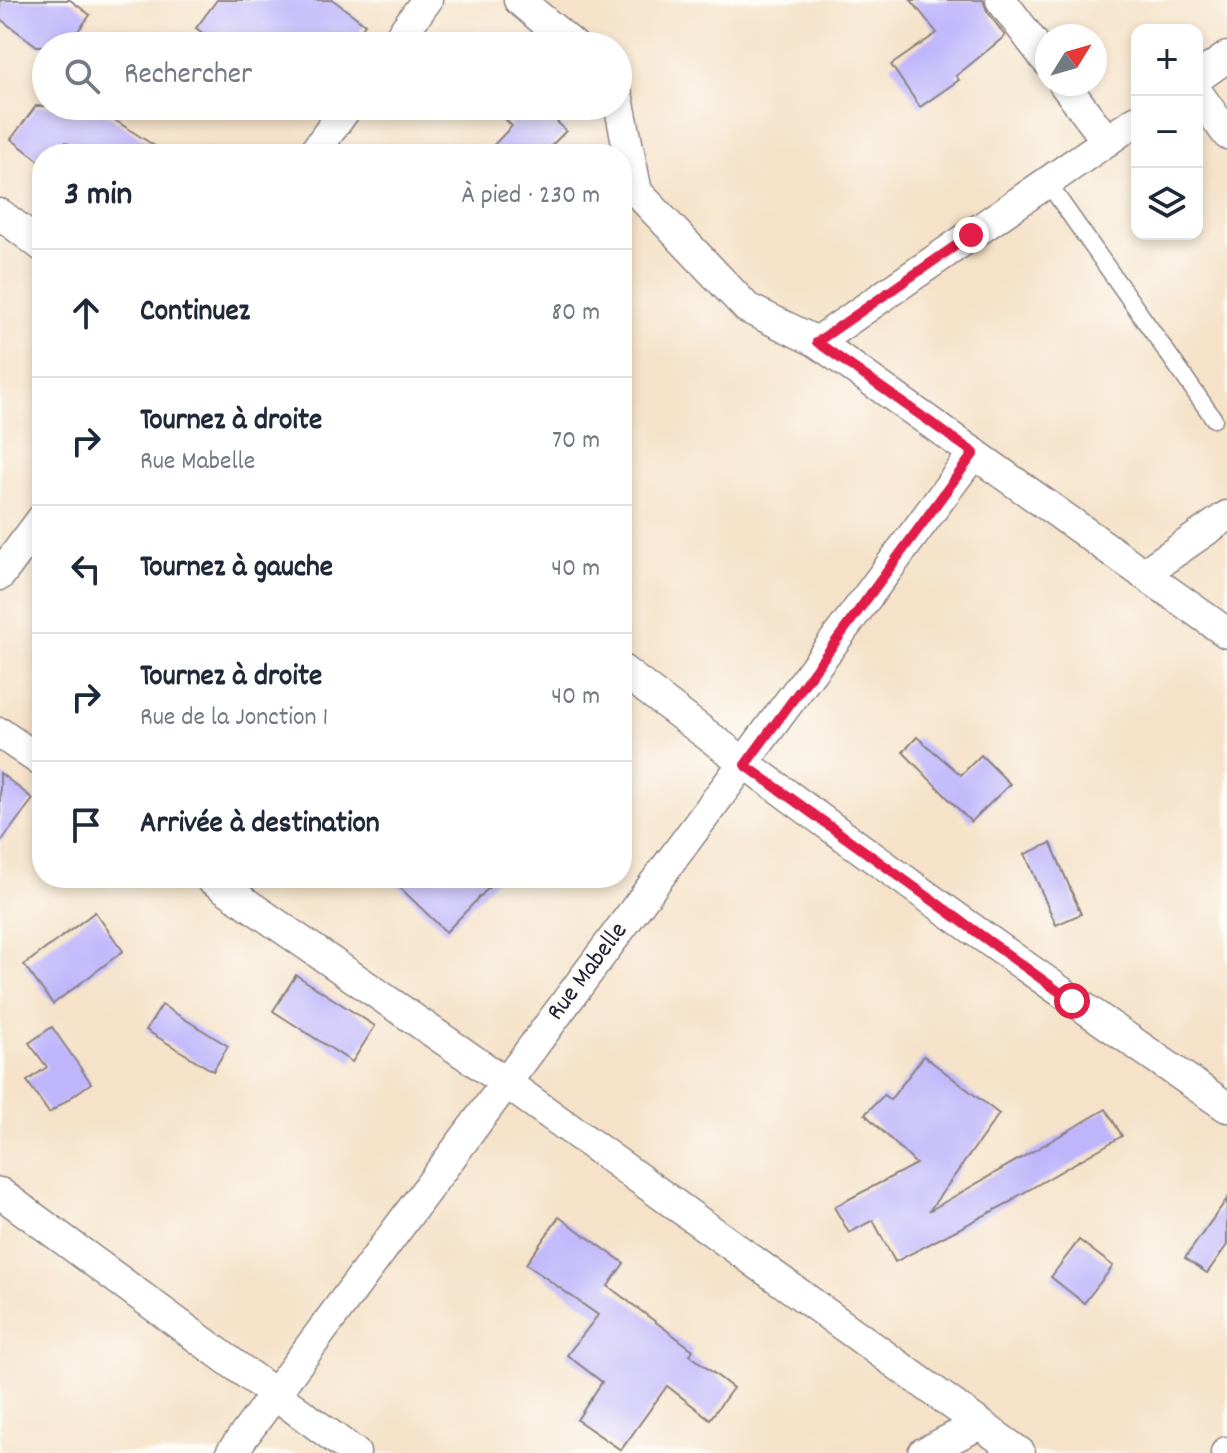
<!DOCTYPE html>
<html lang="fr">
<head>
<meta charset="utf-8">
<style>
  :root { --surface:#fff; --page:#f2f2f3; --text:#1f2937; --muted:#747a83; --line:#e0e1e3 }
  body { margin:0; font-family:Dekko,sans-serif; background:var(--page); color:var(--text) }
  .controls { position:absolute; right:24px; top:24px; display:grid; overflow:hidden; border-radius:16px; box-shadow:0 4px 12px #0003 }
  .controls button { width:72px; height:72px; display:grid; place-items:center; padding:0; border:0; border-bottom:2px solid var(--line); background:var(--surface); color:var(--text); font:40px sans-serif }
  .compass { position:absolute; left:1035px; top:24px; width:72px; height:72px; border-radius:50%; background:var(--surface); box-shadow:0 4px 12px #0003; rotate:53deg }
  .stop { position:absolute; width:24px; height:24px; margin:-18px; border:6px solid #e11d48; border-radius:50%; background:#fff }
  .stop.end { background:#e11d48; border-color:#fff; box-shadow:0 2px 8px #0008 }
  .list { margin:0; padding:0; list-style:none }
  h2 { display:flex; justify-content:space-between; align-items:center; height:104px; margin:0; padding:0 32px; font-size:34px }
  h2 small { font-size:26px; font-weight:400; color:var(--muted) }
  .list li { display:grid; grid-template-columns:52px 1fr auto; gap:24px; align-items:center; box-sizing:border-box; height:128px; padding:0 32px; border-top:2px solid var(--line) }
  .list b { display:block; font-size:30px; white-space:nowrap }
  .list p { margin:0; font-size:26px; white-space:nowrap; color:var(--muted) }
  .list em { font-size:26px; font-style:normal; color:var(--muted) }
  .icon { flex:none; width:44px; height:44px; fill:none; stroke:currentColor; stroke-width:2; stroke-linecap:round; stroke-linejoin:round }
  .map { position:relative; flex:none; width:1227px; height:1453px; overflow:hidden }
  .search { position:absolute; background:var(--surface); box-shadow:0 4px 12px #0003; left:32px; top:32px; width:600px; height:88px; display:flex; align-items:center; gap:20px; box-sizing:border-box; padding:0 28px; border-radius:44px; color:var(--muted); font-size:30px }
  .panel { position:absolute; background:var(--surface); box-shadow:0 4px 12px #0003; left:32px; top:144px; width:600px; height:744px; border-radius:32px }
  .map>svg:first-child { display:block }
  .building { fill:#beb5fb }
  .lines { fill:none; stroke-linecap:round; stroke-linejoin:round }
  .service-casing { stroke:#8c8282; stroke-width:19 }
  .minor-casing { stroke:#8c8282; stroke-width:33 }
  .service { stroke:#fff; stroke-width:16 }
  .minor { stroke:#fff; stroke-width:30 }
  .route { stroke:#e11d48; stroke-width:10 }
  .labels { text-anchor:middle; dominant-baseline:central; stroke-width:6; stroke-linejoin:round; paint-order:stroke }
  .street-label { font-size:26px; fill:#22223b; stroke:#fdfcf7 }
</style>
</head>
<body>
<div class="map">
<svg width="1227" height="1453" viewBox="0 0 1227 1453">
  <rect width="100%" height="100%" fill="#fdfcf7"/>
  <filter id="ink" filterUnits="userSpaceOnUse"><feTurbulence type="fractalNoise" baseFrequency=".0125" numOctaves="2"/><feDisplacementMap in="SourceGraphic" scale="16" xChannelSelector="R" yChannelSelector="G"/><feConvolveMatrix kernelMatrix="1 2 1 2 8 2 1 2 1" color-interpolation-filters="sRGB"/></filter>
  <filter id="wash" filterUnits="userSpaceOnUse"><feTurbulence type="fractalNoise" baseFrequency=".006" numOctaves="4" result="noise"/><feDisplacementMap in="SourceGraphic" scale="32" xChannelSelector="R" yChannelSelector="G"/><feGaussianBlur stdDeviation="1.8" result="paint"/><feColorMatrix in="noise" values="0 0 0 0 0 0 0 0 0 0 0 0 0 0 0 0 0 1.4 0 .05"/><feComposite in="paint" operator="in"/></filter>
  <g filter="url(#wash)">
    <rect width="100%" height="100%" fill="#f5e2c8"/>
    <g id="blocks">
      <g class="building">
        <path d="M0 0H70L90 15 67 46H37L0 19Z"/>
        <path d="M217 0H333L365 24 348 46H220L196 28Z"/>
        <path d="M911 0H983L987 11 1005 36 956 76 959 80 920 107 891 65 937 33Z"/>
        <path d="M36 106H93L167 154H85L66 142 56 154H42V163L11 139Z"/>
        <path d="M492 106H542L566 131 543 154H485L512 126Z"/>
        <path d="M917 737 961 775 981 755 1010 784 971 822 903 752Z"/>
        <path d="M0 773 33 799 0 843Z"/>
        <path d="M1051 843 1081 914 1056 925 1025 854Z"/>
        <path d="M390 878H498L446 932Z"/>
        <path d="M95 912 123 951 53 1004 24 965Z"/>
        <path d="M296 975 375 1026 352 1062 273 1011Z"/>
        <path d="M162 1005 228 1046 213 1071 146 1030Z"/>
        <path d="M52 1027 91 1083 49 1113 27 1081 47 1067 29 1043Z"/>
        <path d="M924 1056 999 1114 929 1211 1106 1109 1122 1136 1013 1199 1014 1200 895 1262 873 1220 849 1233 834 1207 916 1164 865 1114 884 1095 890 1100Z"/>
        <path d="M1227 1199V1245L1207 1273 1185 1258Z"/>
        <path d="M559 1217 624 1263 608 1286 693 1350 690 1355 733 1388 710 1419 667 1386 621 1450 577 1420 602 1382 567 1355 598 1315 526 1264Z"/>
        <path d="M1079 1240 1113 1266 1084 1303 1051 1277Z"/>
      </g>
    </g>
  </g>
  <g filter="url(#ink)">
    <use href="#blocks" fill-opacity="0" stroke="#8c8282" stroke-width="2"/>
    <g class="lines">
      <defs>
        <path id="service" d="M1047 182 1214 419"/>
        <g id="minor">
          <path d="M519 0 574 46"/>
          <path d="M1001 0 1047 61"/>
          <path d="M393 46 427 0"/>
          <path d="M1197 78 1227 57"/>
          <path d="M1064 84 1107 141"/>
          <path d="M1197 92 1227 134"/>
          <path d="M618 98 637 192 747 308 817 342 1227 633"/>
          <path d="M313 154 348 106"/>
          <path d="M0 214 42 246"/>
          <path d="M817 342 1137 120"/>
          <path d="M1143 574 1227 516"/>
          <path d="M0 575 42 519"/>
          <path d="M622 670C819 822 1022 966 1227 1107"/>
          <path d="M0 733 42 762"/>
          <path d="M210 878 505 1082 1020 1453"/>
          <path d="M0 1193 355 1453"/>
          <path d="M231 1453 974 453"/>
          <path d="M923 1453 980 1424"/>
          <path d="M1226 1453 1227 1452"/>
        </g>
      </defs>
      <use href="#service" class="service-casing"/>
      <use href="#minor" class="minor-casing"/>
      <use href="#service" class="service"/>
      <use href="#minor" class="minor"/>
    </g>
  </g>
  <g class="lines" filter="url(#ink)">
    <path class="route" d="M971 235 817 342 974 453 745 765 1072 1001"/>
  </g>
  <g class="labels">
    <g class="street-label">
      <text transform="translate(588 972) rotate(-53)">Rue Mabelle</text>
    </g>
  </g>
</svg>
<div class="controls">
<button>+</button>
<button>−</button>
<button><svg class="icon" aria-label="layers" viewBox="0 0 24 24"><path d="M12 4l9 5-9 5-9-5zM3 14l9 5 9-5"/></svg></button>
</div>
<svg class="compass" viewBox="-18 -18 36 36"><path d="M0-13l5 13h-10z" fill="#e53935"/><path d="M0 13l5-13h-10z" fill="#747a83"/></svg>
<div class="stop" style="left:1072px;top:1001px"></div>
<div class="stop end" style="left:971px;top:235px"></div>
<div class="search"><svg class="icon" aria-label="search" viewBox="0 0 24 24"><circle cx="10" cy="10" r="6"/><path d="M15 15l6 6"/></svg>Rechercher</div>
<section class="panel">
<h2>3 min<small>À pied · 230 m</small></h2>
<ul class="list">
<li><svg class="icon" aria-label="ahead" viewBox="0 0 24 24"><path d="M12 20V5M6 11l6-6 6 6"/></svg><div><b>Continuez</b></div><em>80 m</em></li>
<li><svg class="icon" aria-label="right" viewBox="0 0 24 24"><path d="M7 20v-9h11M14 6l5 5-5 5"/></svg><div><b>Tournez à droite</b><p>Rue Mabelle</p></div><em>70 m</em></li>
<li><svg class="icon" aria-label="left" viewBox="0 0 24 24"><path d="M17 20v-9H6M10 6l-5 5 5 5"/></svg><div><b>Tournez à gauche</b></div><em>40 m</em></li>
<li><svg class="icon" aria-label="right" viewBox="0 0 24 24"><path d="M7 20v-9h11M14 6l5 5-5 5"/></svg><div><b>Tournez à droite</b><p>Rue de la Jonction 1</p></div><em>40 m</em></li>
<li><svg class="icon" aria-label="arrive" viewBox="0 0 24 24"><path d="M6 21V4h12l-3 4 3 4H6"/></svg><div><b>Arrivée à destination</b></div></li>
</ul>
</section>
</div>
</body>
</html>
